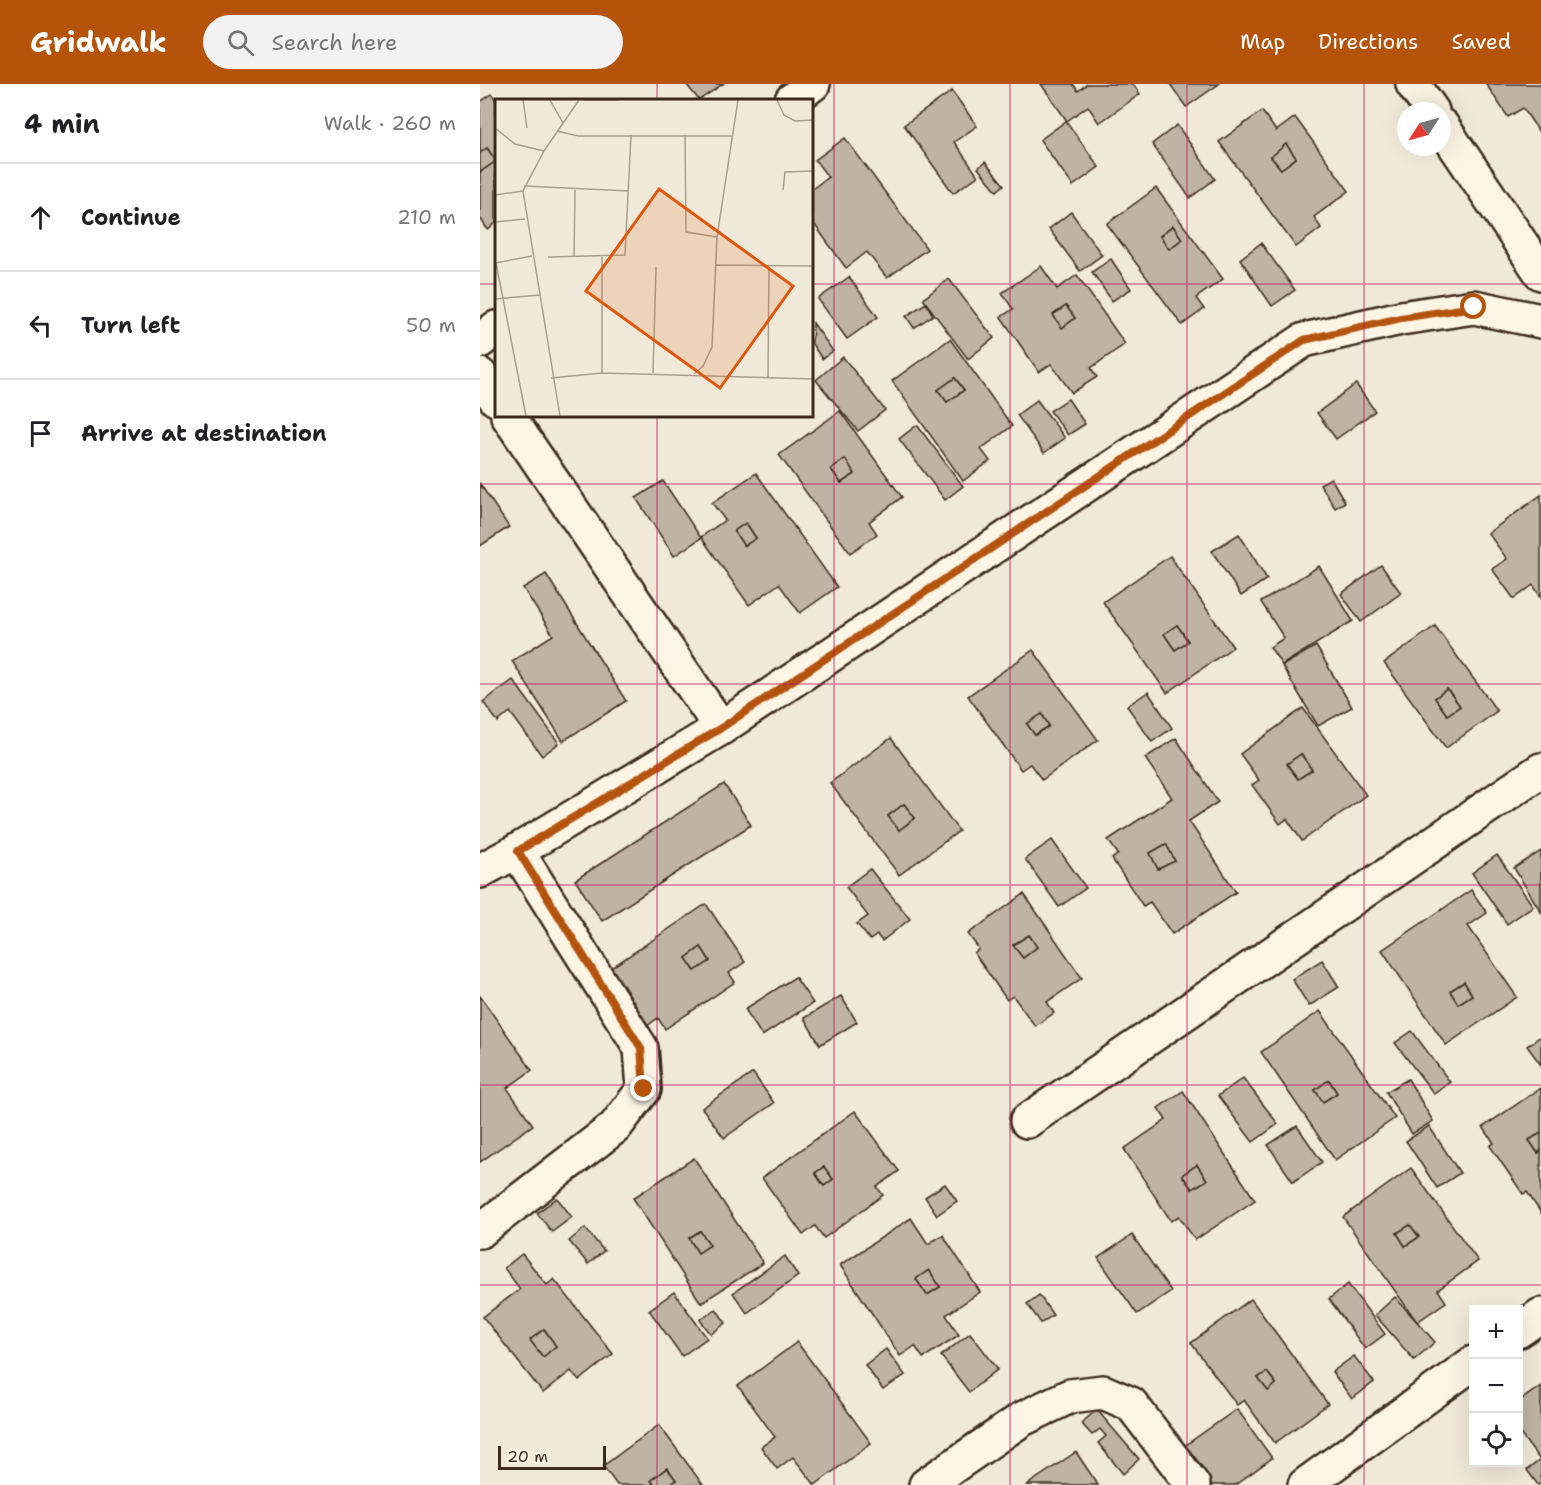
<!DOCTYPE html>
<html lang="en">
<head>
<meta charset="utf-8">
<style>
  :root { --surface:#fff; --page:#f2f2f2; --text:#202124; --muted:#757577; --line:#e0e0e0; --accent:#b45309 }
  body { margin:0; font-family:"Shantell Sans",sans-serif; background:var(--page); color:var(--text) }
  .controls { position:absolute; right:18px; bottom:18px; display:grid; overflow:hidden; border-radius:0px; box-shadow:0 6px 24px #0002 }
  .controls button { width:54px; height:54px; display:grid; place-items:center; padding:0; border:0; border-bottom:2px solid var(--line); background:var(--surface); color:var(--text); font:30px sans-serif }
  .compass { position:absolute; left:917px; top:18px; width:54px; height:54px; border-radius:50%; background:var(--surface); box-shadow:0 6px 24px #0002; rotate:234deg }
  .scale { position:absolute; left:18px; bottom:15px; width:108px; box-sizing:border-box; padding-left:6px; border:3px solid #3b2a1e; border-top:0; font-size:16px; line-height:21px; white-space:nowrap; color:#3b2a1e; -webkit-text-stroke:4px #fcf5e5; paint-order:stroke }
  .stop { position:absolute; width:18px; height:18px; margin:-14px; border:4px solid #b45309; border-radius:50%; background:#fff }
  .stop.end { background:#b45309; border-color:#fff; box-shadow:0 2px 6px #0008 }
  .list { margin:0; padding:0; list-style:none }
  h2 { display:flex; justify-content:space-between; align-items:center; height:78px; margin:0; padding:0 24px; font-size:26px }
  h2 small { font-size:20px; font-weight:400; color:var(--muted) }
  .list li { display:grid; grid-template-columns:39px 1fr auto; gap:18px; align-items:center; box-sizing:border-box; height:108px; padding:0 24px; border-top:2px solid var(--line) }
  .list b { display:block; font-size:22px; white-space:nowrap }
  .list em { font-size:20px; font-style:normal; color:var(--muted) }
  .icon { flex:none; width:33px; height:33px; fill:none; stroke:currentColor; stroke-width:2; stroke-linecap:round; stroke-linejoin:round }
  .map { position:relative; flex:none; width:1061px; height:1401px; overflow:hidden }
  header { display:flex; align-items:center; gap:36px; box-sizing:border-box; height:84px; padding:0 30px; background:var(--accent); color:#fff }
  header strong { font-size:28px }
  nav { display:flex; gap:33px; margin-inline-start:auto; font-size:21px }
  .search { width:420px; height:54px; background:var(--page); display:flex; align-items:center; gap:15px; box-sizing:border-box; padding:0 21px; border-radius:33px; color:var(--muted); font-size:22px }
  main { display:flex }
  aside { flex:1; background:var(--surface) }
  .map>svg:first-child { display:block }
  .building { fill:#beb3a4; stroke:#3b2a1e; stroke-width:1.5; fill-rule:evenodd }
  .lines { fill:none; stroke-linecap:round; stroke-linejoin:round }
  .minor-casing { stroke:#3b2a1e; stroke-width:38 }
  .minor { stroke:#fcf5e5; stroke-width:33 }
  .route { stroke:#b45309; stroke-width:8 }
  .grid { fill:none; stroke:#c2185b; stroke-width:1.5; stroke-opacity:0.55 }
  .inset-road { fill:none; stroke:#a89d8e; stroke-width:1.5 }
  .view { fill:#df570d; fill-opacity:0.15; stroke:#df570d; stroke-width:3 }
  .inset-edge { fill:none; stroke:#3b2a1e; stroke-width:3 }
</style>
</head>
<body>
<header>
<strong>Gridwalk</strong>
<div class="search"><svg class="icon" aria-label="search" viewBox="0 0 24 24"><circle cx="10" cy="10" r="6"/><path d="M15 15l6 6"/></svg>Search here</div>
<nav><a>Map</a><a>Directions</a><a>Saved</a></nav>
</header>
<main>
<aside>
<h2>4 min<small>Walk · 260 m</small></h2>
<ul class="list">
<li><svg class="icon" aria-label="ahead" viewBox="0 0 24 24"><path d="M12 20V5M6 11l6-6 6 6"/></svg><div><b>Continue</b></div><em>210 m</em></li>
<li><svg class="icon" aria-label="left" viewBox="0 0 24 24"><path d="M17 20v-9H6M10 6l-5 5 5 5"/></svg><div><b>Turn left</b></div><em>50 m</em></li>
<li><svg class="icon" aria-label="arrive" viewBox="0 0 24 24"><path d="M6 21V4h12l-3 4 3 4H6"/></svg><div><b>Arrive at destination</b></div></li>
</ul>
</aside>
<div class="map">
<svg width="1061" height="1401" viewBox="0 0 1061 1401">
  <rect width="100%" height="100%" fill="#f0e9d9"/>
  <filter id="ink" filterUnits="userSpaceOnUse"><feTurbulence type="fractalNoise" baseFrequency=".0167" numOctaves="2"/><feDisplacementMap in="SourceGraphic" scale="12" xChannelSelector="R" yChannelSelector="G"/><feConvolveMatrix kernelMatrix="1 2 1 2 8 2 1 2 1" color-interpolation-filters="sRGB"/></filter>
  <g filter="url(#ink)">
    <g class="building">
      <path d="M206 0H243L219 16Z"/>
      <path d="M561 0H593L598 7 607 0H653L660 10 619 39 608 22 587 37Z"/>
      <path d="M690 0H739L706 23Z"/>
      <path d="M1006 0H1061V51L1043 24 1028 33Z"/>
      <path d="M472 7 497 42 474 58 498 92 473 109 424 41Z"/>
      <path d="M12 10 16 17V139L8 146 0 134V88L16 77 7 64 0 69V18Z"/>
      <path d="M782 27 796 47 815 33 869 107 834 133 841 144 816 163 739 58ZM806 60 816 74 801 85 791 73Z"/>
      <path d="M586 37 619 83 593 102 560 56Z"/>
      <path d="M697 41 735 95 710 114 672 60Z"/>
      <path d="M365 54 447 165 407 194 387 168 366 184 332 137V105L348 93 335 76Z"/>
      <path d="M806 60 816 74 801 85 791 73Z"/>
      <path d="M7 64 16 77 0 88V69Z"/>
      <path d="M505 78 524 101 517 107 498 84Z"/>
      <path d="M676 104 743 195 716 214 724 225 702 241 627 140ZM693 142 702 155 689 165 680 152Z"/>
      <path d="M591 128 622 171 600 187 569 145Z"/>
      <path d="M693 142 702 155 689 165 680 152Z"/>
      <path d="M781 159 815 206 792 222 760 175Z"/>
      <path d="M631 175 651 205 632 217 612 188Z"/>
      <path d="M561 182 577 205 597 191 645 260 611 284 617 293 592 309 571 280 559 288 521 233 533 225 522 209ZM586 222 595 234 582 244 573 231Z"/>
      <path d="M369 193 398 233 367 255 338 215Z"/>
      <path d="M469 195 514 254 488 275 443 215Z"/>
      <path d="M446 219 453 231 434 244 426 232Z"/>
      <path d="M586 222 595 234 582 244 573 231Z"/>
      <path d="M333 239 353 267 342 275 332 260Z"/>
      <path d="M470 255 532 342 501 365 510 377 483 397 412 297ZM475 294 484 306 467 318 458 306Z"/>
      <path d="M363 273 405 326 378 347 336 296Z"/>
      <path d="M475 294 484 306 467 318 458 306Z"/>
      <path d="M876 300 895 327 856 355 837 329Z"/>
      <path d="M588 315 605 340 588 351 570 327Z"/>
      <path d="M557 316 585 354 564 369 537 331Z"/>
      <path d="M360 327 422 413 389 438 397 450 370 469 299 371ZM365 375 375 390 361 399 351 385Z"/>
      <path d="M437 341 483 402 465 416 419 355Z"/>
      <path d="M365 375 375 390 361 399 351 385Z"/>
      <path d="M276 389 357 503 320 529 299 500 269 521 221 453 245 436 232 419ZM266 439 276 454 264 462 254 447Z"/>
      <path d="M851 394 865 418 855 424 840 400Z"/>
      <path d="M183 397 221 454 194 472 156 414Z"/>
      <path d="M0 400 29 443 0 462Z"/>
      <path d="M1061 411V513L1053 501 1034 515 1012 485 1027 475 1008 449Z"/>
      <path d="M266 439 276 454 264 462 254 447Z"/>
      <path d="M759 450 787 495 761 512 732 467Z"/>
      <path d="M690 472 753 563 687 609 623 518ZM697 541 708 557 695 566 684 550Z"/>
      <path d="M901 481 921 509 881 538 861 510Z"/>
      <path d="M839 482 873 537 802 581 790 563 804 554 781 518Z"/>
      <path d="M66 490 146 617 83 657 32 577 73 551 43 504Z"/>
      <path d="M697 541 708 557 695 566 684 550Z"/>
      <path d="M955 542 1017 627 966 664 904 579ZM967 605 980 622 967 631 955 614Z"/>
      <path d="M836 562 872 623 838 642 802 582Z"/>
      <path d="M553 566 618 656 562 696 550 680 541 686 488 612ZM562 630 569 642 555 651 547 640Z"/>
      <path d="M33 596 79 659 62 672 30 628 18 638 3 618Z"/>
      <path d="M967 605 980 622 967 631 955 614Z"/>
      <path d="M668 608 692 644 672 658 647 622Z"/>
      <path d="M823 624 886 711 822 757 807 735 800 740 772 701 779 696 760 670ZM821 670 832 686 818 695 807 680Z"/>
      <path d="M562 630 569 642 555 651 547 640Z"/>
      <path d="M411 654 479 747 419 791 350 699ZM424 720 435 734 419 746 408 732Z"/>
      <path d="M696 654 738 718 709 737 756 808 692 850 670 818 663 822 632 775 638 770 628 756 692 714 665 674ZM686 760 695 777 678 785 670 769Z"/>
      <path d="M821 670 832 686 818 695 807 680Z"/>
      <path d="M244 700 271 741 122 837 95 796Z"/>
      <path d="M424 720 435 734 419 746 408 732Z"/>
      <path d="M572 756 606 804 579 823 545 775Z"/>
      <path d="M686 760 695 777 678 785 670 769Z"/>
      <path d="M1061 767V828L1034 784Z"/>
      <path d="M1017 771 1053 822 1027 840 992 789Z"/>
      <path d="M390 785 430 835 402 857 397 851 390 856 377 840 388 832 366 803Z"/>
      <path d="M991 806 1007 829 988 842 1037 913 966 961 902 866ZM984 898 992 911 978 920 970 907Z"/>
      <path d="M544 810 602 894 567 918 574 929 555 942 533 912 527 916 494 869 499 865 488 850ZM549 851 557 863 543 874 533 861Z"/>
      <path d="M226 820 265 878 249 889 255 898 185 945 178 934 163 945 125 888ZM221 863 230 877 215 887 206 874Z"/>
      <path d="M549 851 557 863 543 874 533 861Z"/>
      <path d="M221 863 230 877 215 887 206 874Z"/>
      <path d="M842 876 859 903 829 922 812 895Z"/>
      <path d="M315 893 333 919 282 952 265 925Z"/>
      <path d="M984 898 992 911 978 920 970 907Z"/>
      <path d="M0 912 52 986 27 1004 53 1041 0 1078Z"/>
      <path d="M361 912 377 938 340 961 324 934Z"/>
      <path d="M840 927 915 1034 855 1076 781 968ZM849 996 857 1009 843 1018 835 1006Z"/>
      <path d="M932 947 970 998 954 1010 915 959Z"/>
      <path d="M1061 952V981L1047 962Z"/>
      <path d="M273 989 294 1019 244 1054 222 1024Z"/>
      <path d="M763 994 798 1040 773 1058 738 1012Z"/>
      <path d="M928 995 953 1037 932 1050 906 1008Z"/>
      <path d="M849 996 857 1009 843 1018 835 1006Z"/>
      <path d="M1061 1004V1049L1049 1056 1058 1069 1061 1066V1129L1047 1108 1043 1110 1010 1062 1014 1059 1003 1043Z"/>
      <path d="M703 1007 775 1116 715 1156 699 1132 691 1137 644 1065 686 1036 678 1024ZM717 1081 727 1096 712 1105 702 1091Z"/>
      <path d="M375 1027 419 1087 397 1103 403 1111 344 1154 335 1142 323 1151 282 1094ZM344 1083 353 1095 344 1102 335 1089Z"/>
      <path d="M817 1042 842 1078 813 1098 788 1061Z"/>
      <path d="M949 1042 980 1089 957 1104 926 1057Z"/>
      <path d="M1061 1049V1066L1058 1069 1049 1056Z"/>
      <path d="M214 1074 283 1179 221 1219 153 1114ZM220 1147 230 1161 218 1169 209 1154Z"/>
      <path d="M717 1081 727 1096 712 1105 702 1091Z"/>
      <path d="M344 1083 353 1095 344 1102 335 1089Z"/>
      <path d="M931 1084 998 1177 958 1206 966 1218 937 1238 863 1133ZM930 1141 939 1153 925 1162 917 1149Z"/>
      <path d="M465 1100 477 1117 457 1131 445 1113Z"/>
      <path d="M77 1114 92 1133 72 1148 57 1129Z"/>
      <path d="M431 1134 448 1160 463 1151 500 1208 466 1231 479 1251 443 1274 435 1262 420 1272 360 1181ZM449 1186 460 1203 447 1211 436 1195Z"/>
      <path d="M930 1141 939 1153 925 1162 917 1149Z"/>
      <path d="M105 1144 124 1167 108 1180 89 1157Z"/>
      <path d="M220 1147 230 1161 218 1169 209 1154Z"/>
      <path d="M652 1151 691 1207 657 1230 618 1174Z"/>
      <path d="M42 1170 67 1201 74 1195 133 1270 99 1297 91 1287 63 1309 3 1233 40 1205 24 1184ZM64 1245 76 1262 63 1273 50 1256Z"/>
      <path d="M305 1172 318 1192 267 1229 253 1209Z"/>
      <path d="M449 1186 460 1203 447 1211 436 1195Z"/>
      <path d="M868 1200 905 1250 885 1265 849 1215Z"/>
      <path d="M194 1208 227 1254 202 1272 169 1226Z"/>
      <path d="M559 1211 573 1231 561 1239 547 1220Z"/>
      <path d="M915 1213 955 1258 934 1276 895 1231Z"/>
      <path d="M771 1215 848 1320 795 1359 764 1316 757 1321 711 1259ZM787 1288 796 1300 788 1307 778 1294Z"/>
      <path d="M236 1225 246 1239 231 1250 220 1236Z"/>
      <path d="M64 1245 76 1262 63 1273 50 1256Z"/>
      <path d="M490 1249 518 1285 489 1308 461 1272Z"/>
      <path d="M317 1258 391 1359 335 1401 313 1373 297 1385 281 1363 295 1353 258 1302Z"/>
      <path d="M406 1265 425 1291 403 1306 385 1281Z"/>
      <path d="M874 1272 894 1298 872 1315 852 1288Z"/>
      <path d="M787 1288 796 1300 788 1307 778 1294Z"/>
      <path d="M1061 1302V1399L1058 1401 1047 1386 1060 1376 1038 1347V1318Z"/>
      <path d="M757 1325 792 1374 755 1401H726L700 1365Z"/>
      <path d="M617 1326 659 1375 643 1390 618 1359 626 1352 620 1345 612 1351 601 1339Z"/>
      <path d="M179 1341 223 1401H188L196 1396 187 1384 171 1396 174 1401H137L123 1382Z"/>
      <path d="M596 1368 618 1401H547Z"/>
      <path d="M187 1384 196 1396 188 1401H174L171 1396Z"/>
    </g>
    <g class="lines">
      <defs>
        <g id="minor">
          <path d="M933 0 952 27"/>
          <path d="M312 16 333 0"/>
          <path d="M962 42 1061 189"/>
          <path d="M0 257 16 244"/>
          <path d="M0 291 16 315"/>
          <path d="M28 332 241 644"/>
          <path d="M0 787 37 767 241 644 824 256 921 234 994 223 1061 237"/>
          <path d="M547 1037 1061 686"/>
          <path d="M0 1147 135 1043 164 1005 161 964 37 767"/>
          <path d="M1038 1247 1061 1231"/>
          <path d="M446 1401 542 1335 590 1312 623 1308 651 1320 713 1401"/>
          <path d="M825 1401 993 1279"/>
        </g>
      </defs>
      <use href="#minor" class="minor-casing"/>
      <use href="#minor" class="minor"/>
    </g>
  </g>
  <g class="lines" filter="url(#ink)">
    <path class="route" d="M164 1005 161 964 38 767 241 644 824 256 921 234 994 223"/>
  </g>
  <path class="grid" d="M177 0V16M354 0V1401M530 0V1401M707 0V1401M884 0V1401M0 200H16M332 200H1061M177 332V1401M0 400H1061M0 600H1061M0 801H1061M0 1001H1061M0 1201H1061"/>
  <g transform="translate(15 15)">
    <rect width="318" height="318" fill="#f0e9d9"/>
    <path class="inset-road" d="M28 1 32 29M55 1 68 24M88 1H124M282 1 289 16 300 22 318 21M0 29 20 45 49 52M62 32 83 37H238M190 36 191 133 222 138M29 87 134 92M288 91 290 73 318 72M0 96 28 92M0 123 30 120M53 158 130 156 136 36M79 158 80 91M0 164 37 157M1 164 31 317M220 166 318 167M0 200 45 196M107 274V158M158 274 161 168M199 275 208 267 217 248 222 138 243 1M273 278 274 167M56 279 107 274 318 280M65 317 28 92 49 52 84 1"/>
    <path class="view" d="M164 90 298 187 225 289 91 192Z"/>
    <rect width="318" height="318" class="inset-edge"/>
  </g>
</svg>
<div class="controls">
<button>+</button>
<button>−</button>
<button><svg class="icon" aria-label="locate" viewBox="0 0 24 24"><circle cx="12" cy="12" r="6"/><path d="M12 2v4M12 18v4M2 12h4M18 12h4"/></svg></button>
</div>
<svg class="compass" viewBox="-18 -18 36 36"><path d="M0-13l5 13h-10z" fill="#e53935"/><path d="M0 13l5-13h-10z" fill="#757577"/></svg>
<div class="scale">20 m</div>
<div class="stop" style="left:994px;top:223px"></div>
<div class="stop end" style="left:164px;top:1005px"></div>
</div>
</main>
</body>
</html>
